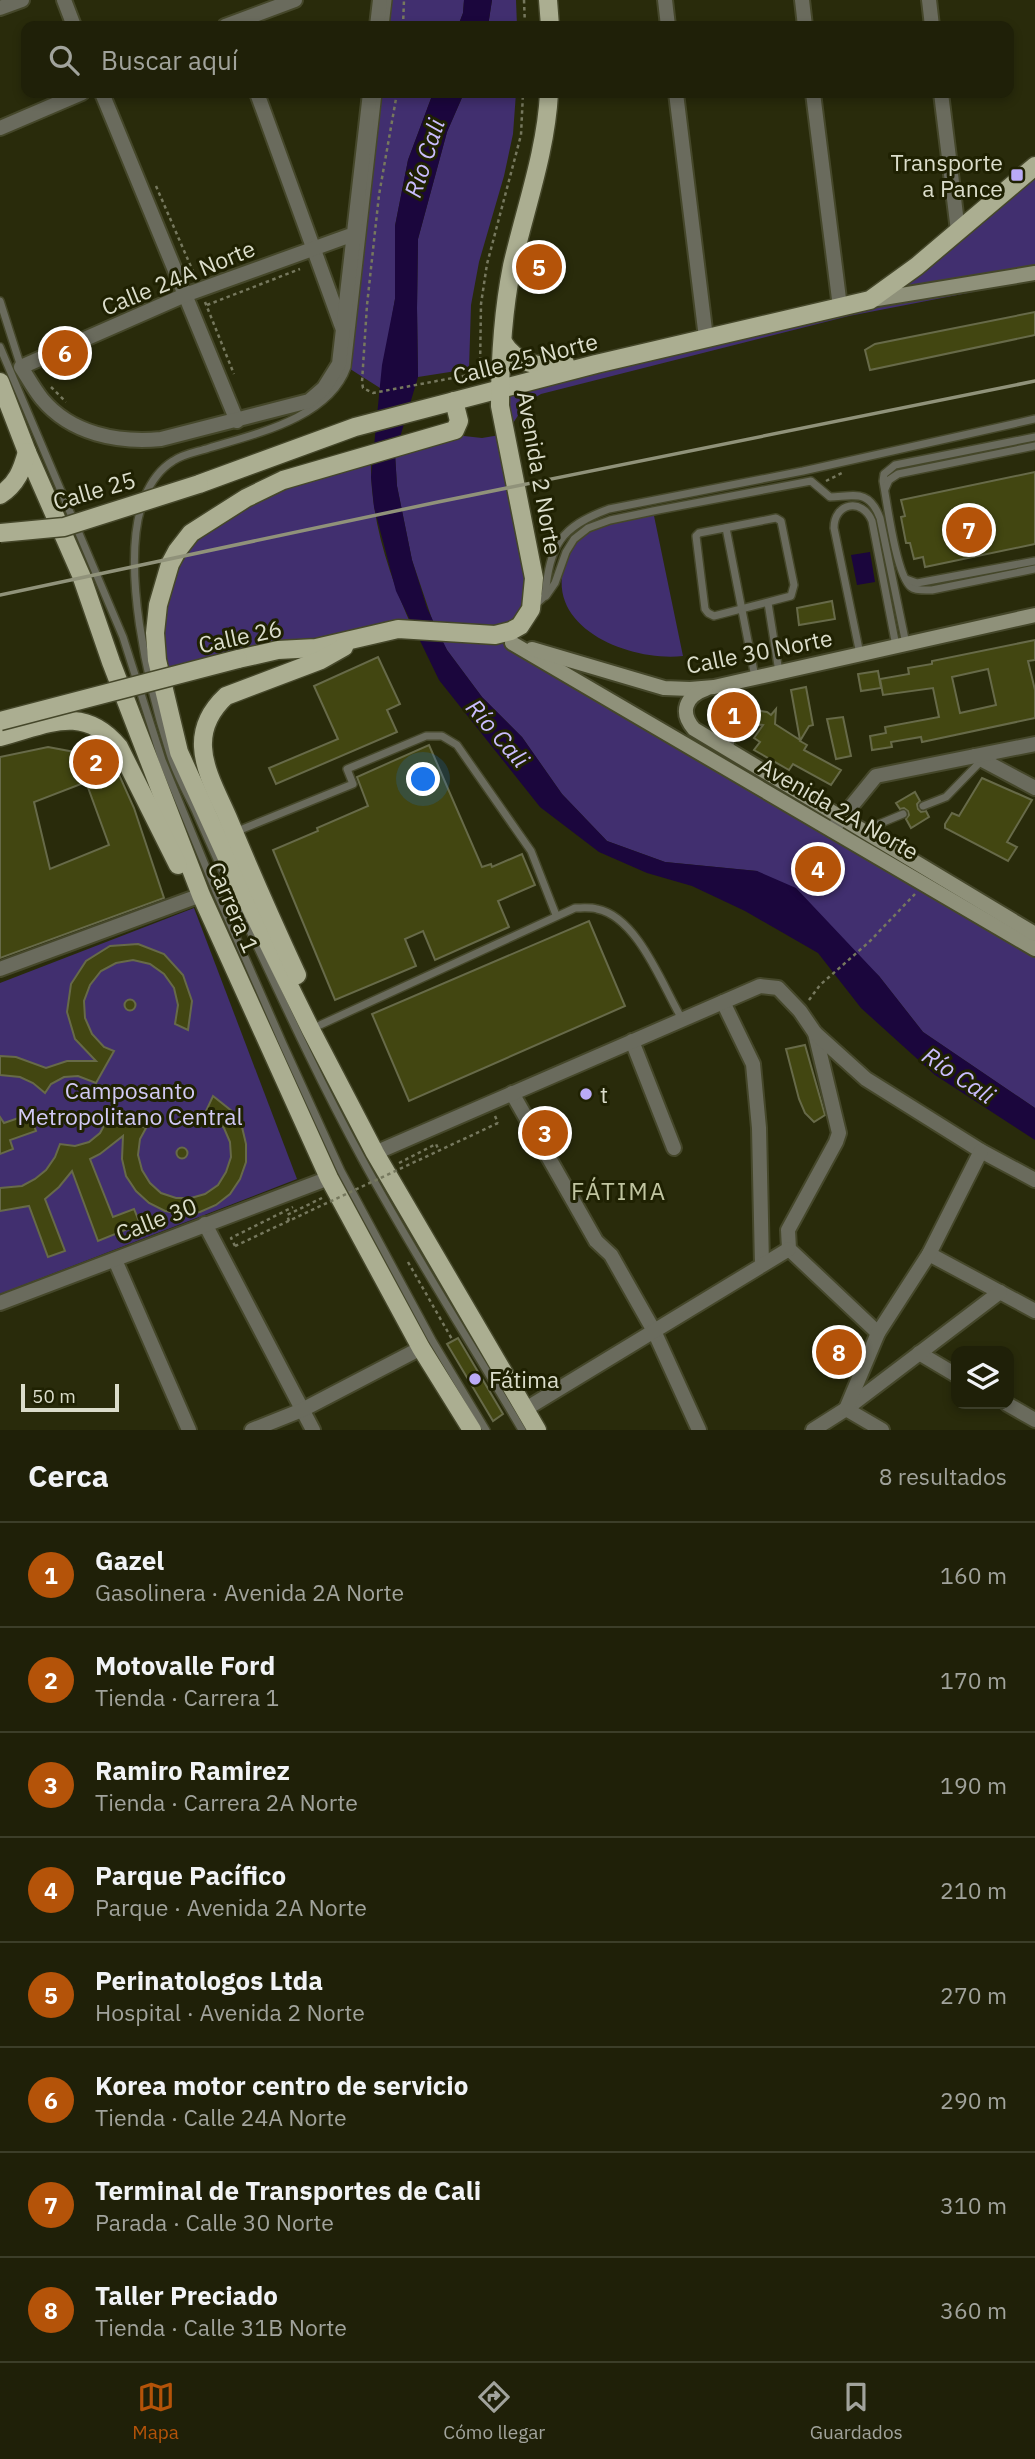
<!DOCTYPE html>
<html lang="es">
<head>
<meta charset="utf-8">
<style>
  :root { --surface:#1f2008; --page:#272812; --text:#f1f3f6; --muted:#a1a39c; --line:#3c3e29; --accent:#b45309 }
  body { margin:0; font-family:"IBM Plex Sans",sans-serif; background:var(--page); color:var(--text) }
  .controls { position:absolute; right:21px; bottom:21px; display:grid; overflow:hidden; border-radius:14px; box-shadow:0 4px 10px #0003 }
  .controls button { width:63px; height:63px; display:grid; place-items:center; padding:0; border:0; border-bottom:2px solid var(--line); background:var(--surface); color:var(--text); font:35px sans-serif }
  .scale { position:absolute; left:21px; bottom:18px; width:98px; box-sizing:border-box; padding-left:7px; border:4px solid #dbddcb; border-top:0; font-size:19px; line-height:24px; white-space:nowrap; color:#dbddcb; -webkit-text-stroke:5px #1f2102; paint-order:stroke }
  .you { position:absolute; left:424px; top:780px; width:24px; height:24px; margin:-18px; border:5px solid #fff; border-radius:50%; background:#1a73e8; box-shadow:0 0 0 10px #1a73e833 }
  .badge { display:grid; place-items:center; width:46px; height:46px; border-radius:50%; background:var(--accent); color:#fff; font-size:23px; font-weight:700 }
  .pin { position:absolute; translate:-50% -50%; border:4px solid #fff; box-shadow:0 2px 7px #0006 }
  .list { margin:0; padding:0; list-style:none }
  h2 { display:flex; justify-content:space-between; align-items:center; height:91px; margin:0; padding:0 28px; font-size:30px }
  h2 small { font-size:23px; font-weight:400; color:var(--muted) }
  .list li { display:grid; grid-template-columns:46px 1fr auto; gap:21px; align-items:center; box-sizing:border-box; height:105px; padding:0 28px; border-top:2px solid var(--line) }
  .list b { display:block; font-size:26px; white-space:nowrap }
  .list p { margin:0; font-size:23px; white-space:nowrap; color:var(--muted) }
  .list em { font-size:23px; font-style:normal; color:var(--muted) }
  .icon { flex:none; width:38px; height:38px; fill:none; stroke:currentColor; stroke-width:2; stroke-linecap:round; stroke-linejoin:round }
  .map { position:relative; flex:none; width:1035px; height:1430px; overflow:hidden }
  .search { position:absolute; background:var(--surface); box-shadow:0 4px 10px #0003; left:21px; right:21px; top:21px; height:77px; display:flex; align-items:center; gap:18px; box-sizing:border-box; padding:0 24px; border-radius:14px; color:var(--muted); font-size:26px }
  .sheet { height:931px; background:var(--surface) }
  nav { display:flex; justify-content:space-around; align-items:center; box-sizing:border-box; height:98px; border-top:2px solid var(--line); background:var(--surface); font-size:19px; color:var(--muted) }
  nav a { display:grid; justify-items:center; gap:4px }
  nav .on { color:var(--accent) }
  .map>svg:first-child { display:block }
  .green { fill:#412f6f }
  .water { fill:#1b063d }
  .building { fill:#424611; stroke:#676a49; stroke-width:2; fill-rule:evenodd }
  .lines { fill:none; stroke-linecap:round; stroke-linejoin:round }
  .lane-casing { stroke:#45472a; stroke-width:10 }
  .street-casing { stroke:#45472a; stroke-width:18 }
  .secondary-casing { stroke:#45472a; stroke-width:18 }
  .primary-casing { stroke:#45472a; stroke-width:21 }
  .path { stroke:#76785e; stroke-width:2.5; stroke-dasharray:3.5 3.5; stroke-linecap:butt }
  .lane { stroke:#6a6b5d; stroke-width:7 }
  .street { stroke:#6a6b5d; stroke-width:14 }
  .secondary { stroke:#8f917a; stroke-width:14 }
  .primary { stroke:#abae91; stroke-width:18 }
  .rail { stroke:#90927a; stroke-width:3.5 }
  .primary-bridge-casing { stroke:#45472a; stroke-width:21; stroke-linecap:butt }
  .path-bridge { stroke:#76785e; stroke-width:2.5; stroke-dasharray:3.5 3.5; stroke-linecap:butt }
  .primary-bridge { stroke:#abae91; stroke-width:18 }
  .poi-dot { fill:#baaaf6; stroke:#1f2102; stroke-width:2.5 }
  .labels { text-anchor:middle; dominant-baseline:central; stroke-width:6; stroke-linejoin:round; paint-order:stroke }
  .poi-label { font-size:23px; fill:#dbddcb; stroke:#1f2102; text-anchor:start }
  .street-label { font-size:23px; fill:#dbddcb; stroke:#1f2102 }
  .park-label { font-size:23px; fill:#d2caf6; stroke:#1f2102 }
  .water-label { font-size:24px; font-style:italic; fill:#cabdfe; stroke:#1f2102 }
  .neighbourhood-label { font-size:24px; letter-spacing:2px; fill:#c1c5a1; stroke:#1f2102 }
</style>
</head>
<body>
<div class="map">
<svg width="1035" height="1430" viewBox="0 0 1035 1430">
  <rect width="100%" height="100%" fill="#292b0b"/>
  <g class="green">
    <path d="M388 0H464L463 13 458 26H385Z"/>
    <path d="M492 0H516L517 26H488Z"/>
    <path d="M378 93H433L408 160 395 226V299L380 388 347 367Z"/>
    <path d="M464 93H516L513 134 504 176 479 262 471 305 469 369 418 377 417 308 418 239 447 132Z"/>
    <path d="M1035 166V280L849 316 541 394 526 403 506 434 534 592 504 633 1035 949V1108L923 1032 879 976 757 871 665 862 607 841 562 794 522 737 482 697 447 650 436 631 412 560 397 486 395 454 455 435 482 438 506 434 500 389 870 300Z"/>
    <path d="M371 457C369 516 389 576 413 629L163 677 158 605 177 551 246 498Z"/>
    <path d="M653 511 683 656C629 662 541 627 566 560 571 547 574 538 586 530 599 521 636 515 653 511Z"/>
    <path d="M194 908 297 1179 0 1294V983Z"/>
  </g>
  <g class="water">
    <path d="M464 0H492L488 26H458L463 13Z"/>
    <path d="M433 93H464L447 132 418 239 417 308 418 377 395 454 397 486 412 560 427 608 447 650 482 697 522 737 562 794 607 841 665 862 757 871 796 888 879 976 923 1032 1035 1108V1140L935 1075 861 1008 818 953 745 911 692 886 647 873 599 852 540 807 439 680 396 591 374 507 371 477 382 365 395 299V226L408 160Z"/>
    <path d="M870 552 875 582 857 585 851 555Z"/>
  </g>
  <g class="building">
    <path d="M1035 312V335L870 370 865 350 875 344Z"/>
    <path d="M1035 472V544L925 567 923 557 914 559 910 543H906L901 517 905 516 901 500Z"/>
    <path d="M832 601 835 619 799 625 797 608Z"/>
    <path d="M1035 640V660L1028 661 1035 690V718L922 742 921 737 891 742 892 747 872 750 870 736 886 733 885 727 939 717 933 688 883 695 880 679 909 674 908 668 932 664V661ZM988 669 996 705 960 713 952 677Z"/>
    <path d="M378 657 400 704 387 710 397 732 276 784 269 768 338 739 314 686Z"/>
    <path d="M878 671 881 688 861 691 858 674Z"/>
    <path d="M806 687 813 725 809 726 800 741 807 745 804 750 841 770 831 785 793 764 789 770 754 750 760 742 754 738 763 725 738 723 733 717 723 722 724 707H728L730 713 734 714 740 708 767 712 771 715 776 709 775 724 800 740 791 690Z"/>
    <path d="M843 717 851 756 836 759 827 719Z"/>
    <path d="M429 745 482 867 491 864 492 867 522 854 535 885 498 901 509 927 435 960 423 931 405 939 416 966 335 1000 273 850 318 831 317 828 368 806 357 777Z"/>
    <path d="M48 747 112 759 134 808 164 898 0 958V757ZM86 782 109 845 50 869 34 802Z"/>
    <path d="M982 778 1032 800 1007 842 1017 847 1008 861 945 828V824L952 813 959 816Z"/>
    <path d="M915 792 920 801 917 804 918 809 921 812 926 811 929 817 911 828 906 819 909 815 908 811 904 808 900 809 896 803Z"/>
    <path d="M589 921 625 1006 409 1101 372 1014Z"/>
    <path d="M138 944 164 954 183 975 192 1001 188 1030 175 1024 178 1005 174 988 164 974 150 964 133 960 116 963 101 971 90 985 84 1001 85 1018 92 1034 104 1047 114 1051 96 1083 78 1076 64 1077 51 1084 45 1093 33 1083 20 1077 0 1075V1056L16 1057 46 1068 67 1061H96L75 1039 67 1012 71 984 86 961 110 946Z"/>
    <circle cx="130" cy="1005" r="5.5"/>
    <path d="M805 1045 825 1115 814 1122 805 1113 799 1099 786 1049Z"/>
    <path d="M213 1096 233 1112 242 1127 246 1144V1162L240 1179 230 1194 216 1205 200 1212 182 1214 165 1211 149 1203 136 1191 126 1176 122 1159 123 1136 100 1154 90 1159 113 1217 134 1209 140 1224 98 1241 72 1171 59 1187 45 1199 65 1251 48 1257 29 1206 0 1211V1188L22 1186 35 1179 46 1170 55 1157 60 1144 75 1146 89 1142 100 1133 107 1120V1113L146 1128 140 1139 138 1155 142 1170 150 1183 161 1193 176 1198H191L205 1194 218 1185 226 1172 231 1157 230 1142 224 1128 214 1116 206 1111Z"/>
    <path d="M30 1114 36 1131 10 1140 13 1149 0 1154V1117L4 1123Z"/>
    <circle cx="182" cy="1153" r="5.5"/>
    <path d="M458 1338 503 1414 493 1421 447 1344Z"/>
  </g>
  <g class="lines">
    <defs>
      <g id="lane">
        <path d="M385 26 388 0"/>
        <path d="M378 93 347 367C329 418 255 434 209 448 197 452 183 454 173 461 160 469 151 482 145 496 118 561 149 688 170 754 176 774 187 793 196 812 213 851 231 890 249 929 285 1006 321 1084 362 1159 412 1251 469 1340 522 1430"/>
        <path d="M0 301 21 367"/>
        <path d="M0 347 123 637 162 760 215 889 283 1044 341 1171 432 1340 486 1430"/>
        <path d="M1035 437 895 465 884 474 883 481C887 502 896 575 911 587 916 591 925 590 932 590L1035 569"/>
        <path d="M885 489 889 480 898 474 1035 446"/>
        <path d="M776 518 781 521 794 585 791 596 714 616 708 613 705 609 696 536 699 533Z"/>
        <path d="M726 528 755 677"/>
        <path d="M906 579 917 583 1035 561"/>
        <path d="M546 596 555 583 566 552 574 539 588 528 610 520 653 511 811 481 830 497C855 496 869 489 880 518L906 644"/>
        <path d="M768 603 779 672"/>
        <path d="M534 606 545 596C550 545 560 527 609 509L803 471 1035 419"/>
        <path d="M860 654 834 528C834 503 862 497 872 521L896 646"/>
        <path d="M734 708 736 682"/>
        <path d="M730 749 732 723"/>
        <path d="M923 806 946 797 982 760"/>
        <path d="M235 832 353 784 347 769 426 736H442L457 745 531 851 556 915"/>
        <path d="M869 834 874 826 903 814"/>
        <path d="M320 1025 575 908C582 908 590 907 597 909 638 917 663 987 682 1019"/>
      </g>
      <g id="street">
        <path d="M64 0 74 26"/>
        <path d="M665 0 668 26"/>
        <path d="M802 0 805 26"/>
        <path d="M929 0 932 26"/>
        <path d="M0 8 22 0"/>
        <path d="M225 26 295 0"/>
        <path d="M377 26 380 0"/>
        <path d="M102 93 237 421"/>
        <path d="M257 93 342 327"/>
        <path d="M676 93 706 338"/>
        <path d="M813 93 840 307"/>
        <path d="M941 93 958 231"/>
        <path d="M0 128 82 93"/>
        <path d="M354 234 185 295 21 367C28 378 34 389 42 399 71 434 118 443 161 439L309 401 324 388 339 364 370 93"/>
        <path d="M975 756 1035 788"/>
        <path d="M832 830 876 776 1035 744"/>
        <path d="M0 969 201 895"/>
        <path d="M723 1002 753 1064 759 1128 762 1265"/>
        <path d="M815 1033 839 1133 836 1142 788 1230 789 1249 878 1333"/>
        <path d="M632 1041 674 1148"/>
        <path d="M512 1093 596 1241 611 1255 654 1331 699 1430"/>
        <path d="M375 1153 760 986 778 988 800 1011 815 1033 866 1079 981 1151 1035 1180"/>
        <path d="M205 1224 313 1430"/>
        <path d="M929 1254 1035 1311"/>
        <path d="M115 1260 189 1430"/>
        <path d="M0 1303 329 1178"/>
        <path d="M919 1353 956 1375"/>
        <path d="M1007 1404 1035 1420"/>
        <path d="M524 1410 789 1249"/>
        <path d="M252 1430 302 1410 421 1348"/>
        <path d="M813 1430 846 1409 1000 1292"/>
        <path d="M882 1430 846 1409 878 1333 929 1254 981 1151"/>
      </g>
      <g id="secondary">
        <path d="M871 300 1035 273"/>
        <path d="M512 643 1035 949"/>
        <path d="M532 649 664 688 690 689 714 687 1035 615"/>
        <path d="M706 689C686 696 679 712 694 729L1035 934"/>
      </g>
      <g id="primary">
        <path d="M548 0 550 26"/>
        <path d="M503 342C516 364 541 369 565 363"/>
        <path d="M0 382 27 452 81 575 111 662 201 895 329 1178 421 1348 472 1430"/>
        <path d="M454 401 459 421 455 430 283 480 246 498 191 533 177 551 170 564 158 605 155 633 157 660 179 752 237 880 311 1030 375 1153 537 1430"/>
        <path d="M199 484 355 427 596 364 870 300 917 266 1035 166"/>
        <path d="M0 495C17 484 22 470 27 452"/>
        <path d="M238 659 278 650 316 648 398 629 495 635 511 631 520 626 531 609 534 578 500 406C500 360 503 311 512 266 525 209 546 152 549 93"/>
        <path d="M0 737C47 725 83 703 119 747L178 865"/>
        <path d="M297 975C273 923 250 871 228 818 219 797 204 771 203 747 202 726 211 710 226 696L321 660 344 647"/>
      </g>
    </defs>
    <use href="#lane" class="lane-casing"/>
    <use href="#street" class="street-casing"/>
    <use href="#secondary" class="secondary-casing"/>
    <use href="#primary" class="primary-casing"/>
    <g class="path">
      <path d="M524 0 525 26"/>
      <path d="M403 26 404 0"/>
      <path d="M397 93 379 195 367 305 362 382 363 388 373 393 474 374 480 368 481 304 487 264 521 135 523 93"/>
      <path d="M156 186 195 276"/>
      <path d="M205 302 234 374"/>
      <path d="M207 305 300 269"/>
      <path d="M51 387 66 402"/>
      <path d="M826 481 842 473"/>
      <path d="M809 1000 820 985 869 942 915 894"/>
      <path d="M495 1116 498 1123"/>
      <path d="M399 1163 436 1144 439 1151"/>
      <path d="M289 1221 287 1215 322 1198"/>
      <path d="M235 1246 231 1238 293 1207"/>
      <path d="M408 1262 453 1341"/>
    </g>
    <use href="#lane" class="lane"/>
    <use href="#street" class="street"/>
    <use href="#secondary" class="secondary"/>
    <use href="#primary" class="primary"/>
    <path class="rail" d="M0 595 438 502 1035 381"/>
    <defs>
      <g id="primary-bridge">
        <path d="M0 533 64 527 199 484"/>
        <path d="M0 721 238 659"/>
      </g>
    </defs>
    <use href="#primary-bridge" class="primary-bridge-casing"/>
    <path class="path-bridge" d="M235 1246 498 1123"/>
    <use href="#primary-bridge" class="primary-bridge"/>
  </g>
  <g class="poi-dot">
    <rect x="1010" y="168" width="14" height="14" rx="3.5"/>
    <circle cx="586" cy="1094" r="7"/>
    <circle cx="475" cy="1379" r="7"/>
  </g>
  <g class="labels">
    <g class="poi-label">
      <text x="1003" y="162" text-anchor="end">Transporte<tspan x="1003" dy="26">a Pance</tspan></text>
      <text x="600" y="1094">t</text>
      <text x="489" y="1379">Fátima</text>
    </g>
    <g class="street-label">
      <text transform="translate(178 277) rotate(-22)">Calle 24A Norte</text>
      <text transform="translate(525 358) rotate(-14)">Calle 25 Norte</text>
      <text transform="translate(540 473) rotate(80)">Avenida 2 Norte</text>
      <text transform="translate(94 490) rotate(-16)">Calle 25</text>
      <text transform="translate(240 636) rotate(-12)">Calle 26</text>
      <text transform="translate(759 651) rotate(-11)">Calle 30 Norte</text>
      <text transform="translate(839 808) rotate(30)">Avenida 2A Norte</text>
      <text transform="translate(234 907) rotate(67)">Carrera 1</text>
      <text transform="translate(156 1219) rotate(-21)">Calle 30</text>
    </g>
    <g class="park-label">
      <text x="130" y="1090">Camposanto<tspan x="130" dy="26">Metropolitano Central</tspan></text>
    </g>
    <g class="water-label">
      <text transform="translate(424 158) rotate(-72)">Río Cali</text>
      <text transform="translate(498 733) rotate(49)">Río Cali</text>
      <text transform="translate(959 1075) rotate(34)">Río Cali</text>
    </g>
    <g class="neighbourhood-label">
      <text x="619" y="1191">FÁTIMA</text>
    </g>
  </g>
</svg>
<div class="controls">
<button><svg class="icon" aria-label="layers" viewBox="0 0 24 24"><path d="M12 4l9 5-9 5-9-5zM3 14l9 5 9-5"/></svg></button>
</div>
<div class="scale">50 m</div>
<div class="you"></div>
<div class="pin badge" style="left:734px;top:715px">1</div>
<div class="pin badge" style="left:96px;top:762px">2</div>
<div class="pin badge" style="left:545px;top:1133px">3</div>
<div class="pin badge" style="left:818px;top:869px">4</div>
<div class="pin badge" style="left:539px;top:267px">5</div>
<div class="pin badge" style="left:65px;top:353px">6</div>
<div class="pin badge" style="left:969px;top:530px">7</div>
<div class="pin badge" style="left:839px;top:1352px">8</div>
<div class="search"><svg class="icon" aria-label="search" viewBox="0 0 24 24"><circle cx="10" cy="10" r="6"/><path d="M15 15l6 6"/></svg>Buscar aquí</div>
</div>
<section class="sheet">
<h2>Cerca<small>8 resultados</small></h2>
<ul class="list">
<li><span class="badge">1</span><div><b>Gazel</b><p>Gasolinera · Avenida 2A Norte</p></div><em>160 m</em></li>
<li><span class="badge">2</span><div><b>Motovalle Ford</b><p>Tienda · Carrera 1</p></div><em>170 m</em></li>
<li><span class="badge">3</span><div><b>Ramiro Ramirez</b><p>Tienda · Carrera 2A Norte</p></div><em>190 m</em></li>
<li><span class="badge">4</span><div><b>Parque Pacífico</b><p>Parque · Avenida 2A Norte</p></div><em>210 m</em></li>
<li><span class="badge">5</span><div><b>Perinatologos Ltda</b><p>Hospital · Avenida 2 Norte</p></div><em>270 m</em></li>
<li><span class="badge">6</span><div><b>Korea motor centro de servicio</b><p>Tienda · Calle 24A Norte</p></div><em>290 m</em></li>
<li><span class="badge">7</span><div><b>Terminal de Transportes de Cali</b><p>Parada · Calle 30 Norte</p></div><em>310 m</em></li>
<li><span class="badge">8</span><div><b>Taller Preciado</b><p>Tienda · Calle 31B Norte</p></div><em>360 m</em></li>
</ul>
</section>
<nav>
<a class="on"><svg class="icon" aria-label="map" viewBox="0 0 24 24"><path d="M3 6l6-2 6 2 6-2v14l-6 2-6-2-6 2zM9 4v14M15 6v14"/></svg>Mapa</a>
<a><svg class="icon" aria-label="directions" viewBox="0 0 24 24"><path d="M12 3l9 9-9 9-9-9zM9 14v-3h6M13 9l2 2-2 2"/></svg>Cómo llegar</a>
<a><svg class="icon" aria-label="saved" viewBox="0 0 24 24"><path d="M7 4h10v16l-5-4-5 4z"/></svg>Guardados</a>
</nav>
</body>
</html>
